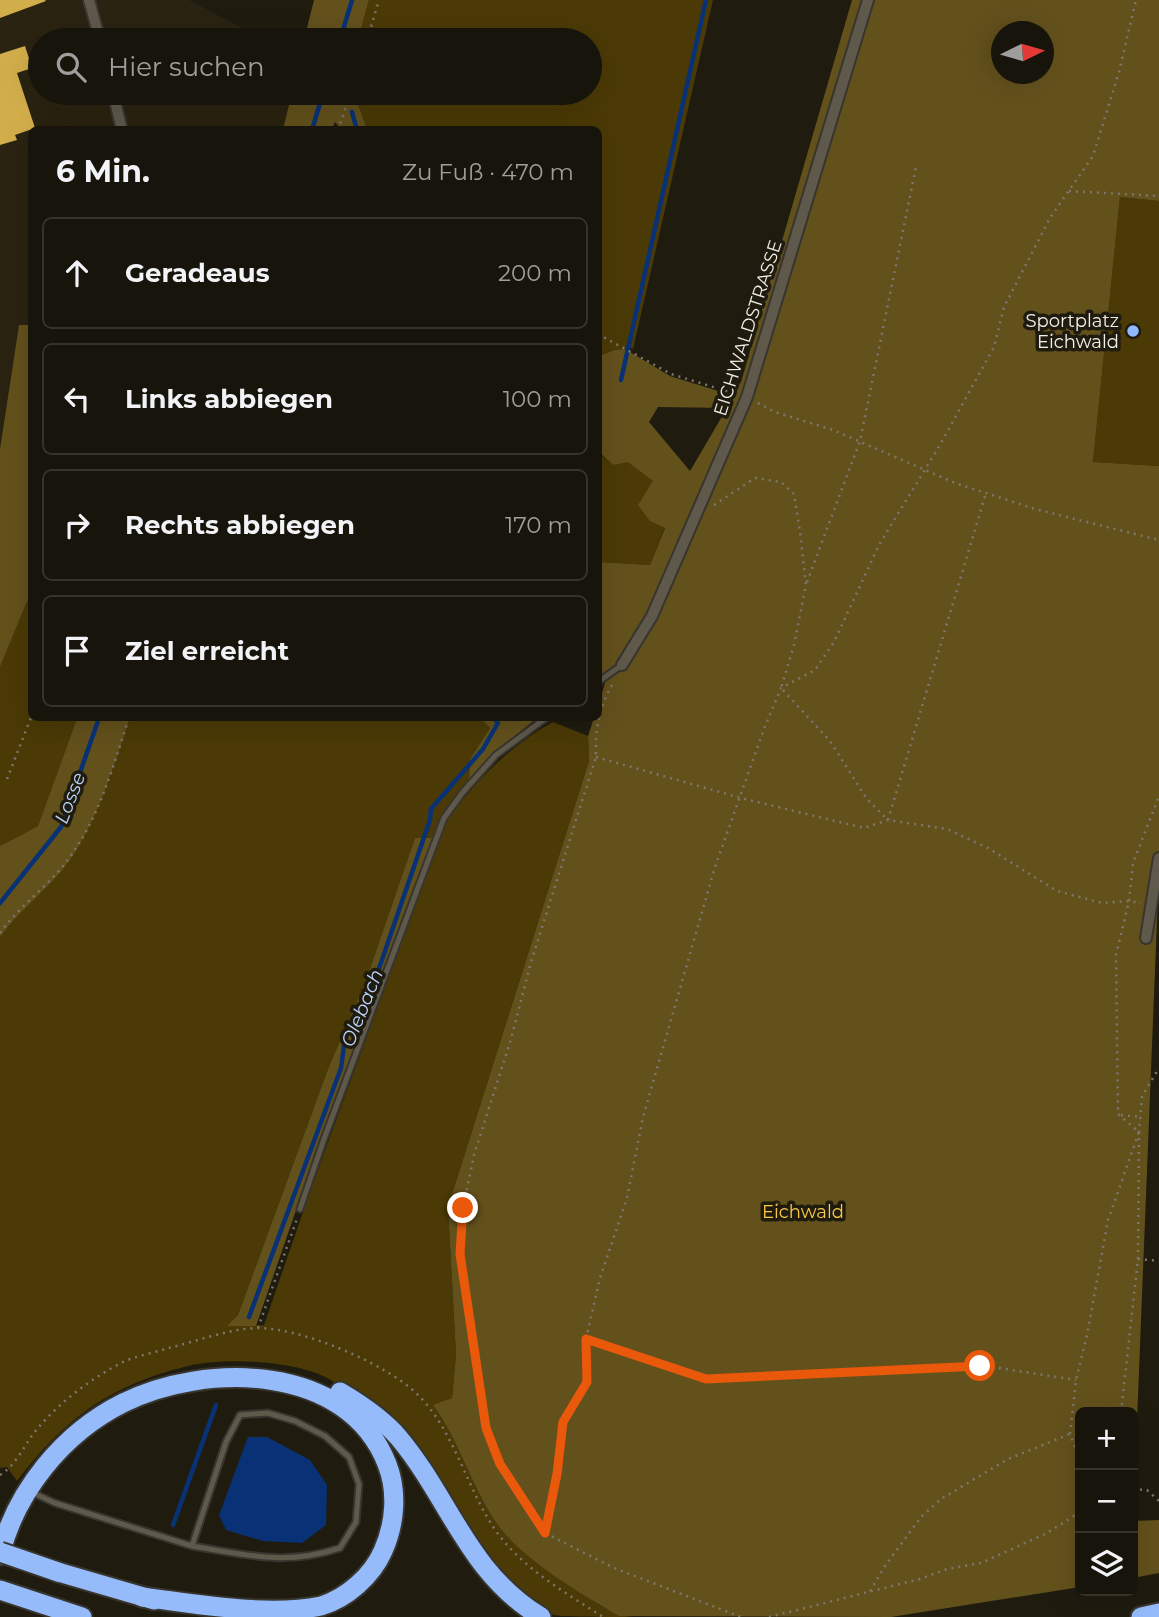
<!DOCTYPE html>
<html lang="de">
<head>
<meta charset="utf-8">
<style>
  :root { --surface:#17140b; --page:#201d14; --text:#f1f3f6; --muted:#9e9e9d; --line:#36332c }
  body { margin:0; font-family:Montserrat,sans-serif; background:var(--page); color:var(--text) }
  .controls { position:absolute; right:21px; bottom:21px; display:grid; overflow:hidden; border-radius:10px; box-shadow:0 7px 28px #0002 }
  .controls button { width:63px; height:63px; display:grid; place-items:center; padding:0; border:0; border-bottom:2px solid var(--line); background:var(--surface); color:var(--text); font:35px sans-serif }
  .compass { position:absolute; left:991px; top:21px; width:63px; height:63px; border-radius:50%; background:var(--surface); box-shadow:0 7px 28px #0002; rotate:85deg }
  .stop { position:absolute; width:21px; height:21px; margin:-16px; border:5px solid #ea580c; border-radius:50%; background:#fff }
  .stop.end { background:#ea580c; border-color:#fff; box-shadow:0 2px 7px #0008 }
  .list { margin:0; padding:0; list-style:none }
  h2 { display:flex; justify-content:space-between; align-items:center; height:91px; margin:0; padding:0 28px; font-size:30px }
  h2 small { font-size:23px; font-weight:400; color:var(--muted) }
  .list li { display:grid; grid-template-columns:46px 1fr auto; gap:21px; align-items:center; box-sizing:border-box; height:112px; margin:0 14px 14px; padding:0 14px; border:2px solid var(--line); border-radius:10px }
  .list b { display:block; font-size:26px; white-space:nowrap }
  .list em { font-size:23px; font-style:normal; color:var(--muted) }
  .icon { flex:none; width:38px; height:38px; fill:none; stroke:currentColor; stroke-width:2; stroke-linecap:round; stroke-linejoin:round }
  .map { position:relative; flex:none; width:1159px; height:1617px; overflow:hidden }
  .search { position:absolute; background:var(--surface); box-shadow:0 7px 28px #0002; left:28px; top:28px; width:574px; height:77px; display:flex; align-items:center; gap:18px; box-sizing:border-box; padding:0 24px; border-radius:38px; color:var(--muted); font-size:26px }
  .panel { position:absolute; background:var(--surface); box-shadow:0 7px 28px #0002; left:28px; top:126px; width:574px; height:595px; border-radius:10px }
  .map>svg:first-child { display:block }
  .built { fill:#2a2311 }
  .green { fill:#4b3a06 }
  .forest { fill:#63511c; fill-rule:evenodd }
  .water { fill:#093276 }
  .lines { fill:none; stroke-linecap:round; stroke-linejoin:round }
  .stream { stroke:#093276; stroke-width:4.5 }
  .building { fill:#d2ae4b }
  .service-casing { stroke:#38352f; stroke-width:9 }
  .minor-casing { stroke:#38352f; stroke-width:14 }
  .motorway-casing { stroke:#38352f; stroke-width:23 }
  .path { stroke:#7b776d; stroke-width:2.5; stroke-dasharray:2 5; stroke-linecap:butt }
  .service { stroke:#5f594c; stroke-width:5 }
  .minor { stroke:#5f594c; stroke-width:10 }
  .motorway { stroke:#95bbfa; stroke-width:19 }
  .motorway-bridge-casing { stroke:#38352f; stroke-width:23; stroke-linecap:butt }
  .motorway-bridge { stroke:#95bbfa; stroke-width:19 }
  .route { stroke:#ea580c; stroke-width:9 }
  .poi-dot { fill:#8fb8fd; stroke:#1f1b0f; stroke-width:2.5 }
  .labels { text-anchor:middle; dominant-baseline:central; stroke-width:7; stroke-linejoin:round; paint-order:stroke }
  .poi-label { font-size:18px; fill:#f2efe7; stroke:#1f1b0f; text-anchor:end }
  .street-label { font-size:18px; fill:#f2efe7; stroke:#1f1b0f }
  .park-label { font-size:18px; fill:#f8ca43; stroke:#1f1b0f }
  .water-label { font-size:19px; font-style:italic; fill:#bcd5fd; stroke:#1f1b0f }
</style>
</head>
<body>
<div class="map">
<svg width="1159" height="1617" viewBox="0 0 1159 1617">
  <rect width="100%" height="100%" fill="#1f1b0f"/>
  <path class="built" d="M0 0H189L265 40H40V93H292L283 129 32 130 31 325 19 326 0 449Z"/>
  <g class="green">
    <path d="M369 0H713L633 349 626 346 625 349 614 350 599 356 598 130 367 129 354 93H590V40H358Z"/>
    <path d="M1120 197 1159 201V466L1093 462Z"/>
    <path d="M598 452 613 465 628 461 653 481 665 527 650 565 599 562Z"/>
    <path d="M31 592 32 718H77L38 826 0 846V667Z"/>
    <path d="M130 718H480L490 728 470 759 469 780 441 816 433 838H415L366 980 328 1069 238 1315 228 1326 264 1325 312 1186 446 821C475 782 510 745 553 722L588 736 589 761 448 1207 456 1355 452 1398 434 1406C461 1443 473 1490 501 1528 518 1552 548 1569 572 1586 590 1599 610 1615 633 1617 617 1617 565 1617 554 1615 528 1603 504 1578 486 1557 472 1539 462 1517 449 1499 436 1479 414 1462 398 1445 378 1426 359 1402 338 1385 307 1360 226 1357 188 1366 110 1385 65 1418 17 1481L7 1467 0 1468V937L12 920 67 863 110 778Z"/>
  </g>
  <g class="forest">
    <path d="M314 0H369L358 40H304Z"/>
    <path d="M852 0H1159V201L1120 197 1093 462 1159 466V870L1133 1521 1159 1520V1573L1133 1578V1412H1080V1587L891 1617 619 1616C583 1595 527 1562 501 1529 473 1492 461 1443 433 1405L452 1398 456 1355 448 1207 589 761 588 736 594 718H598L599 703 608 673 599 678V562L650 565 665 528 650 521 638 505 653 481 628 462 613 465 599 452V356L614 350 625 349 670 376 731 395 741 382ZM1002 32H1044V74H1002ZM658 407 727 408 690 471 649 422Z"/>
    <path d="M292 93H354L367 129H341L335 122 332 129H283Z"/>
    <path d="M19 325H31V592L0 667V449Z"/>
    <path d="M77 718H130C114 766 98 819 69 861 49 889 20 909 0 937V846L38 826Z"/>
    <path d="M480 718H537L494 753 469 780 470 759 490 728Z"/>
    <path d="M415 838H433L377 995 321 1138 256 1326H227L238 1315 328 1069 366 980Z"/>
  </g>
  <path class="water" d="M248 1437H267L310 1460 327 1485 326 1525 302 1543 263 1541 226 1530 219 1515Z"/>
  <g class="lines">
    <g class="stream">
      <path d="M340 40 352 0"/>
      <path d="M339 93V94"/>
      <path d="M352 112 357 130"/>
      <path d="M312 130 323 93"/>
      <path d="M621 380 706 0"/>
      <path d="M0 903 61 827 99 718"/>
      <path d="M249 1317 341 1068 345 1039 374 983 430 820 431 809 483 749 498 723 493 718"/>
      <path d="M173 1525 216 1405"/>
    </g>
  </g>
  <g class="building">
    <path d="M0 0H45L46 1 0 18Z"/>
    <path d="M25 46 32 68 17 73 35 128 15 135 17 140 0 145V54Z"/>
  </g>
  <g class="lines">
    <defs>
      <g id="service">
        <path d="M598 682 622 665"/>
        <path d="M300 1209 324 1139 444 818 463 792 496 755 546 718"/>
        <path d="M31 1492 55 1503 192 1546 226 1442 240 1415 268 1413 295 1421 325 1436 349 1457 359 1484 356 1522 340 1548C285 1566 247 1555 192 1546"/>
      </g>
      <g id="minor">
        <path d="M89 0 100 40"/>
        <path d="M113 93 122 130"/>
        <path d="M622 665 652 616 747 397 868 0"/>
        <path d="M1146 938 1159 858"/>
      </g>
      <g id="motorway">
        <path d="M340 1392C362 1405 383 1419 399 1438 450 1499 468 1573 541 1617"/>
        <path d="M0 1555C16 1491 63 1433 123 1403 205 1362 348 1363 387 1464 398 1492 395 1524 383 1551 372 1576 347 1598 321 1606 267 1617 197 1604 142 1597"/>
        <path d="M58 1572 154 1600"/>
        <path d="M0 1590 82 1617"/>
        <path d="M1141 1617 1159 1613"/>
      </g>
    </defs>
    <use href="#service" class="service-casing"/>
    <use href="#minor" class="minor-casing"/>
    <use href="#motorway" class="motorway-casing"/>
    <g class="path">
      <path d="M367 40 379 0"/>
      <path d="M338 130 351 93"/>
      <path d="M1069 191 1159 196"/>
      <path d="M598 334 671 374 736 394"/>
      <path d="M758 403 775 412 833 430 955 483 1035 509 1159 540"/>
      <path d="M714 505 755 478 781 482 794 494 800 532 806 585 794 645 781 688 830 741 867 799 888 820"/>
      <path d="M807 582 860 441 916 167"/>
      <path d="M612 685C599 708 595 730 596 757L531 962 511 1039 474 1155 463 1208 460 1254 486 1428 500 1464 545 1533 614 1568 741 1617"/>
      <path d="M596 757 741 798 864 828 888 820 947 829 988 848 1057 891 1102 903 1129 901 1141 903"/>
      <path d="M7 779 32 715"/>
      <path d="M888 820 986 493"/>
      <path d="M0 933C18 908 43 890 63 866 98 823 112 769 129 718"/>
      <path d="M1121 1115 1142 1117"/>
      <path d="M1138 1259 1159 1261"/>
      <path d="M258 1328 298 1216"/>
      <path d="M586 1339 706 1379 980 1365 1076 1380"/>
      <path d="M1121 1412 1138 1259 1139 1132 1142 1096 1159 1068"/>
      <path d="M1080 1460 1070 1434 1076 1380 1087 1335 1108 1220 1139 1132 1118 1114 1116 955 1129 901 1133 863 1159 796"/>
      <path d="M0 1475C15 1466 23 1448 33 1434 56 1405 86 1382 119 1364 134 1356 153 1353 169 1348 197 1341 229 1329 257 1328 302 1328 385 1363 417 1394 455 1431 466 1488 496 1531 522 1568 566 1593 603 1617"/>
      <path d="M1133 1489 1147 1490 1159 1501"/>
      <path d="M545 1533 557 1474 563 1422 588 1382 586 1339 600 1278 627 1198 643 1117 715 867 764 729 781 688 815 670 834 642 879 545 940 445 994 347 1004 307 1050 218 1093 156 1119 72 1136 0"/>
      <path d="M870 1591 885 1566 921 1517 941 1499 1008 1459 1070 1434"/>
      <path d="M769 1617 920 1579 947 1569 981 1563 1047 1533 1080 1512"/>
    </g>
    <use href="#service" class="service"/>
    <use href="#minor" class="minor"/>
    <use href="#motorway" class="motorway"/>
    <defs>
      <path id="motorway-bridge" d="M0 1552 58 1572"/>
    </defs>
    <use href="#motorway-bridge" class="motorway-bridge-casing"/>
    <use href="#motorway-bridge" class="motorway-bridge"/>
  </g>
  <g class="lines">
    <path class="route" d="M463 1208 460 1254 486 1428 500 1464 545 1533 557 1474 563 1422 587 1382 586 1339 706 1379 980 1366"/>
  </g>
  <circle class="poi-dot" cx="1133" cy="331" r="7"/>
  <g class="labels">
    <g class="poi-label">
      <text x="1119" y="321">Sportplatz<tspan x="1119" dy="21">Eichwald</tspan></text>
    </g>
    <g class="street-label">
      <text transform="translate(748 328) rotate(-72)">EICHWALDSTRASSE</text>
    </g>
    <g class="park-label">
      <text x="803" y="1212">Eichwald</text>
    </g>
    <g class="water-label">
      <text transform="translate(70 798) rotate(-69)">Losse</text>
      <text transform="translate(362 1008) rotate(-68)">Olebach</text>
    </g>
  </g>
</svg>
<div class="controls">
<button>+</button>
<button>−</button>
<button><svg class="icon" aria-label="layers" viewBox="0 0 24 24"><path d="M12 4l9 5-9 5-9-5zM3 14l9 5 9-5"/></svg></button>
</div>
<svg class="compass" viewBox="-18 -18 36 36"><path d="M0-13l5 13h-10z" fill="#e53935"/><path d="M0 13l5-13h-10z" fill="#9e9e9d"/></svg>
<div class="stop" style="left:980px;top:1366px"></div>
<div class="stop end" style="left:463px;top:1208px"></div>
<div class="search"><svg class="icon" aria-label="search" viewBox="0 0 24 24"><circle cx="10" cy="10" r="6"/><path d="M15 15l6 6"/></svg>Hier suchen</div>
<section class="panel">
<h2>6 Min.<small>Zu Fuß · 470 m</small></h2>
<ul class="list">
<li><svg class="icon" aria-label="ahead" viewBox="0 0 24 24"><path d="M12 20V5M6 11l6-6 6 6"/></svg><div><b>Geradeaus</b></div><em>200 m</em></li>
<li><svg class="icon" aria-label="left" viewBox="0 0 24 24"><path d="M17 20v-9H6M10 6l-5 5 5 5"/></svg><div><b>Links abbiegen</b></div><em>100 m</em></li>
<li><svg class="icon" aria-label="right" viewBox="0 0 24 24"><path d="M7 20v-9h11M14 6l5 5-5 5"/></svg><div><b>Rechts abbiegen</b></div><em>170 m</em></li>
<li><svg class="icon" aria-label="arrive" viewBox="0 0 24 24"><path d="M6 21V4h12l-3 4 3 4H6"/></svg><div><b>Ziel erreicht</b></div></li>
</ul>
</section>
</div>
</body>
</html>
